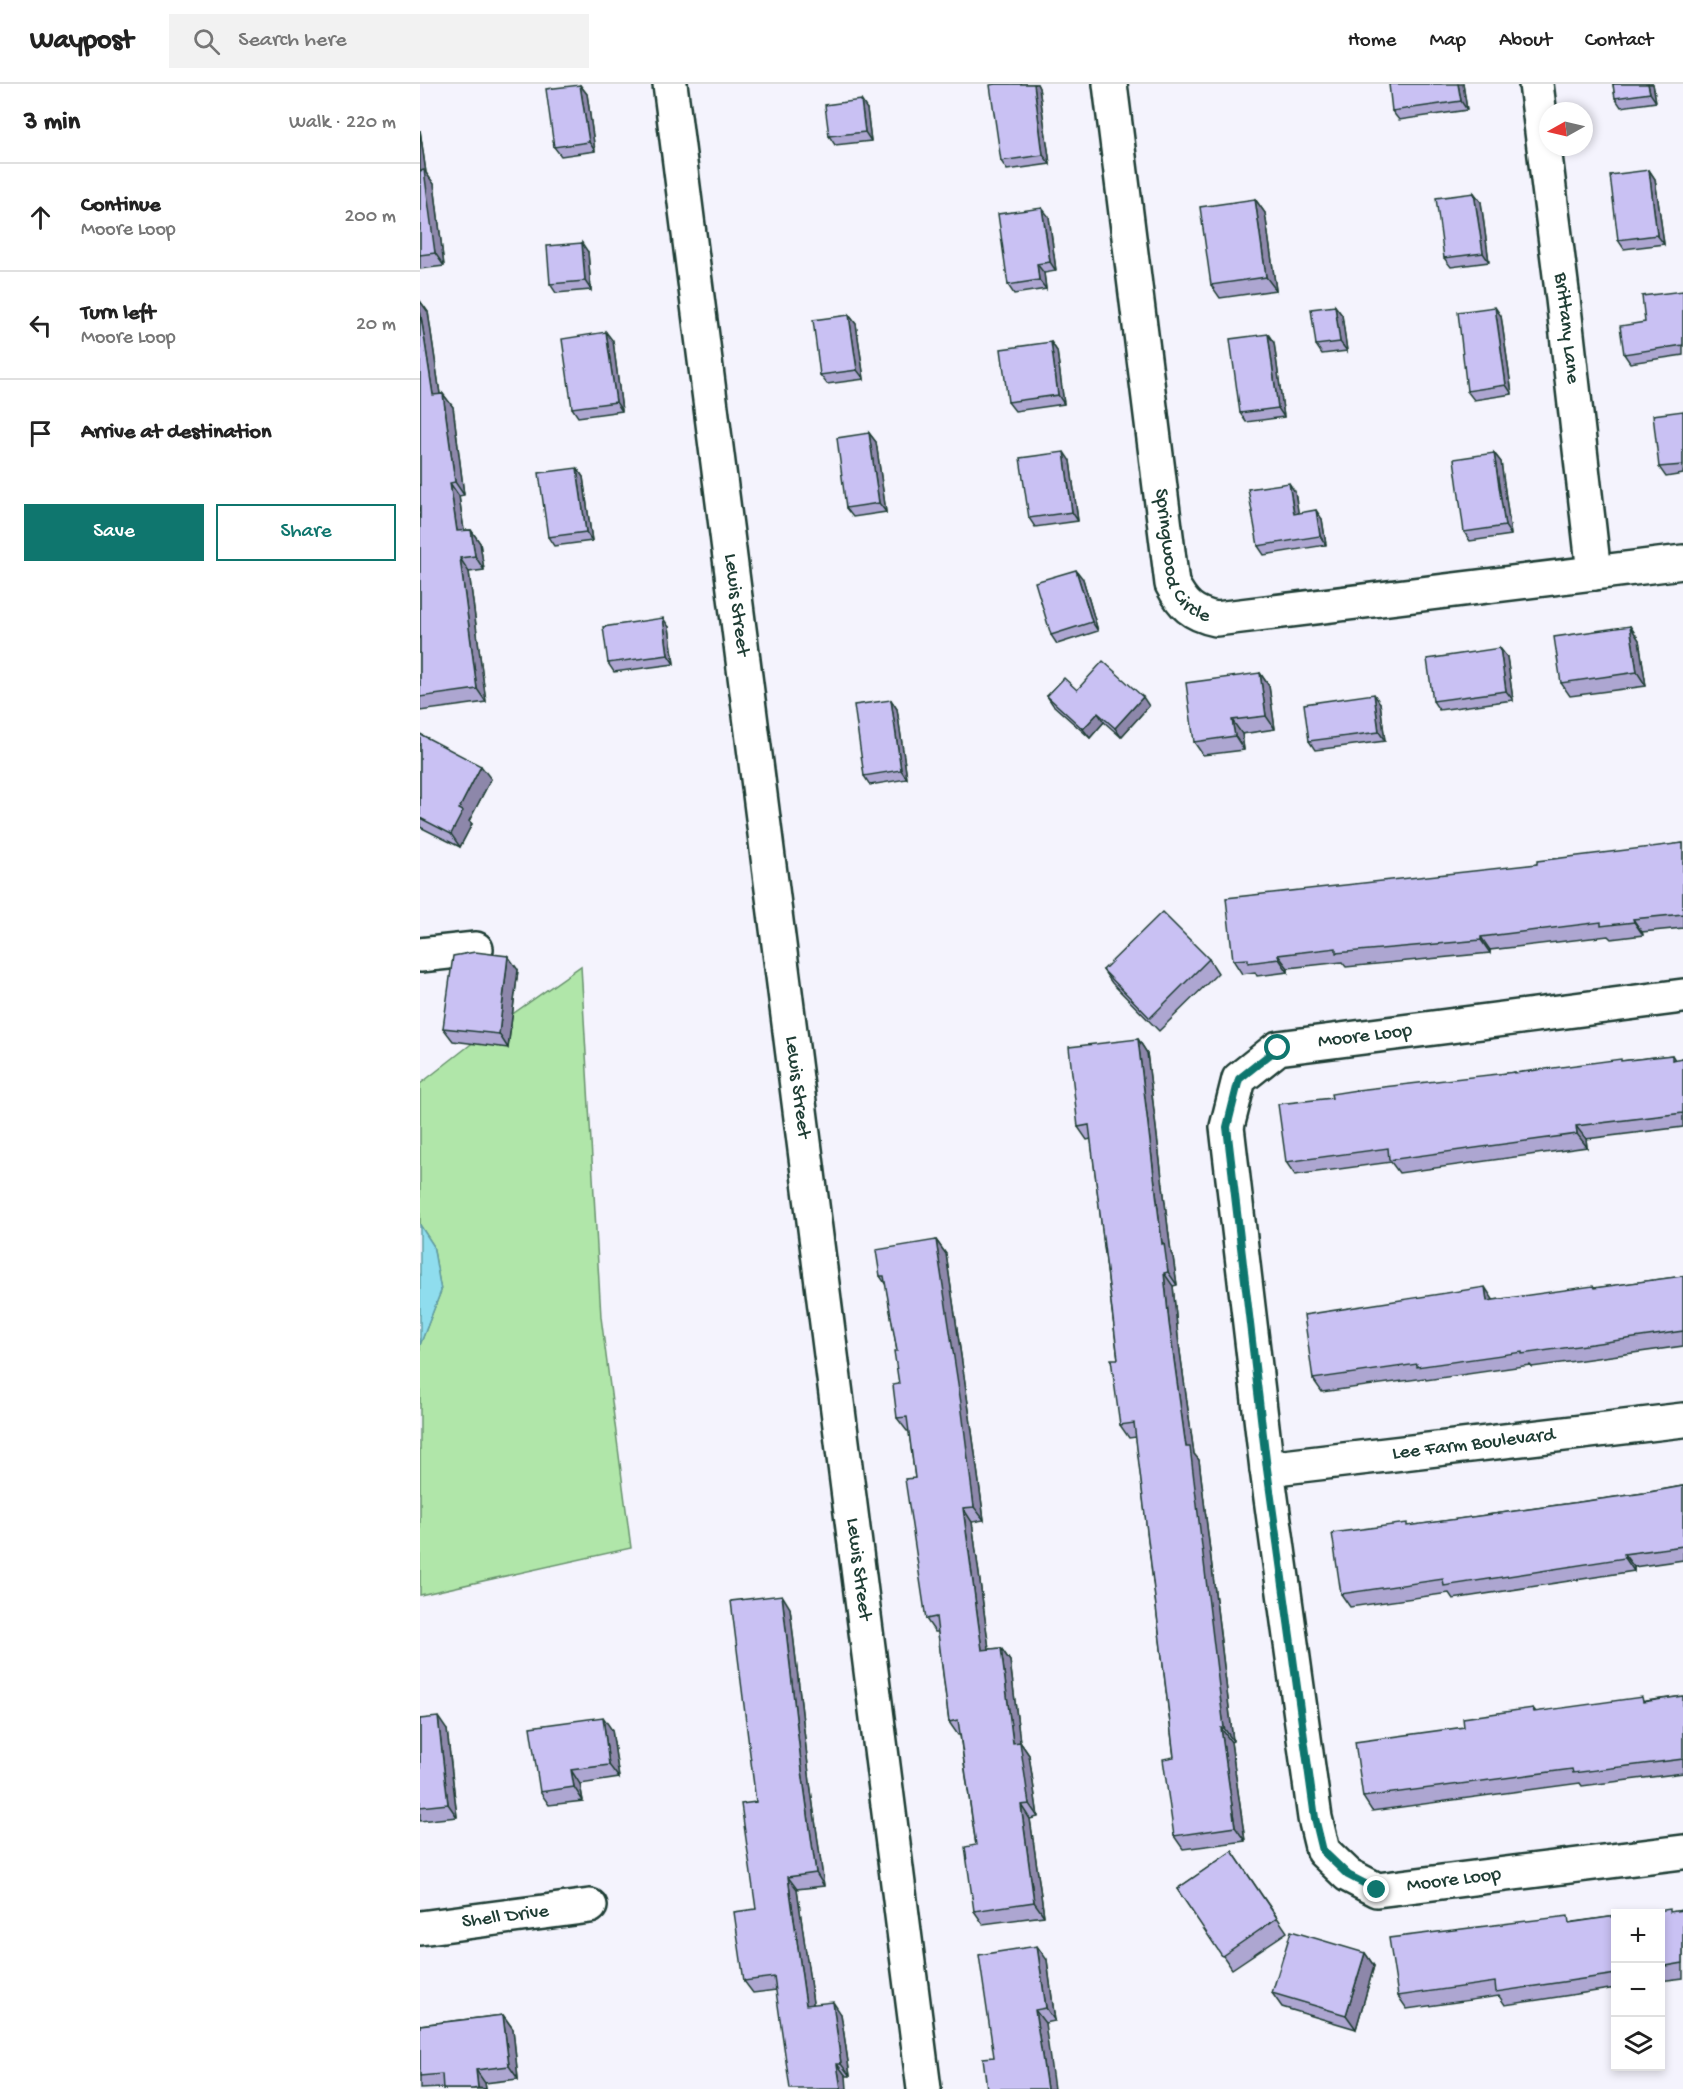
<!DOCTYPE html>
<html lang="en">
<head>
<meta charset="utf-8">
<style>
  :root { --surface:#fff; --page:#f2f2f2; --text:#222; --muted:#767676; --line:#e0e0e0; --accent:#0f766e }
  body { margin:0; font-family:"Gochi Hand",sans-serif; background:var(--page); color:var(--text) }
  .controls { position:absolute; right:18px; bottom:18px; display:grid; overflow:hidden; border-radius:0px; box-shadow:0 3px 9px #0003 }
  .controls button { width:54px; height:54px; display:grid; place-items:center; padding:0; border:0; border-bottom:2px solid var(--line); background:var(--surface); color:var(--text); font:30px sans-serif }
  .compass { position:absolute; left:1119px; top:18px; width:54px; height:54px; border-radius:50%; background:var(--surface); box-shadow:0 3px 9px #0003; rotate:262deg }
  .stop { position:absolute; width:18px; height:18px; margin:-14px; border:4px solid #0f766e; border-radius:50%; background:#fff }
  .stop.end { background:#0f766e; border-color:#fff; box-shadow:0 2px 6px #0008 }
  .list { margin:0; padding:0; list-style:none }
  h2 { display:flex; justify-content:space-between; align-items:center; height:78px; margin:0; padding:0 24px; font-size:26px }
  h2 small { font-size:20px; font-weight:400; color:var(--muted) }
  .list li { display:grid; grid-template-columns:39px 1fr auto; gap:18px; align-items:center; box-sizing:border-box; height:108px; padding:0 24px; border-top:2px solid var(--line) }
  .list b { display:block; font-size:22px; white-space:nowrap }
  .list p { margin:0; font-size:20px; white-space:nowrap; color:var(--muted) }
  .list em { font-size:20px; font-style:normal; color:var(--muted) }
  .actions { display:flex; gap:12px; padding:18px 24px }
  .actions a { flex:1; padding:14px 0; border:2px solid var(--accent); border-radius:0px; text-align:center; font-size:21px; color:var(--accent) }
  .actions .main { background:var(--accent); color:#fff }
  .icon { flex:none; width:33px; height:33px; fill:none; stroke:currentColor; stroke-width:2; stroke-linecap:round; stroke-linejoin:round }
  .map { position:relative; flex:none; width:1263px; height:2005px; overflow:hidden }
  header { display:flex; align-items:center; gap:36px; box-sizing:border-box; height:84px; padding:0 30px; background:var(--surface); border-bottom:2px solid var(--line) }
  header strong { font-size:28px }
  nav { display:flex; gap:33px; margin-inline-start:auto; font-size:21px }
  .search { width:420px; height:54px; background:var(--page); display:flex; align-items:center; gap:15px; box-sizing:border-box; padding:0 21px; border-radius:0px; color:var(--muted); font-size:22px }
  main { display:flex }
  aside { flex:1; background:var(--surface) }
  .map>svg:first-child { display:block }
  .green { fill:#b0e6a9; stroke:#68926e; stroke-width:1.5 }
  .water { fill:#8fddee; stroke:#629da4; stroke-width:1.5 }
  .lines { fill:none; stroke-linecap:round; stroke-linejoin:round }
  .minor-casing { stroke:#1f3d34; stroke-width:38 }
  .minor { stroke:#fff; stroke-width:33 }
  .wall { fill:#ada6d1; stroke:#1f3d34; stroke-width:1.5 }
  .shaded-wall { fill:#8d87aa; stroke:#1f3d34; stroke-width:1.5 }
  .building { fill:#c9c1f3; stroke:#1f3d34; stroke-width:1.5 }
  .route { stroke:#0f766e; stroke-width:8 }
  .labels { text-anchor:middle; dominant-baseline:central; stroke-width:6; stroke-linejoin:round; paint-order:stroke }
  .street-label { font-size:20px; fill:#1f3d34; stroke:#fff }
</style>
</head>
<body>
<header>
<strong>Waypost</strong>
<div class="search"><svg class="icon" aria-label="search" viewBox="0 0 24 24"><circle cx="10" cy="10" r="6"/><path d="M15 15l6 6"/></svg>Search here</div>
<nav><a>Home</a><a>Map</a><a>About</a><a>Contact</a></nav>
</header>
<main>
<aside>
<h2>3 min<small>Walk · 220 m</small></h2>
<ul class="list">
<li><svg class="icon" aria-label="ahead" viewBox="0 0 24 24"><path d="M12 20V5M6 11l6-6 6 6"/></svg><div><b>Continue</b><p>Moore Loop</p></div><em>200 m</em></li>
<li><svg class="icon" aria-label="left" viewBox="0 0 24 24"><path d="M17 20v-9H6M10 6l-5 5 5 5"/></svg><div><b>Turn left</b><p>Moore Loop</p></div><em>20 m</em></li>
<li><svg class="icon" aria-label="arrive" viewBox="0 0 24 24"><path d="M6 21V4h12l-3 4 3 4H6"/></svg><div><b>Arrive at destination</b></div></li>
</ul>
<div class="actions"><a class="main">Save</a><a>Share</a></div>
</aside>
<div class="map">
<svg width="1263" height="2005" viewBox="0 0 1263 2005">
  <rect width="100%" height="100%" fill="#f4f3fd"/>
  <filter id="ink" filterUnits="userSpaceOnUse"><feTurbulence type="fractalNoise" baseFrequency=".0167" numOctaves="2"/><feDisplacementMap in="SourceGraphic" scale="12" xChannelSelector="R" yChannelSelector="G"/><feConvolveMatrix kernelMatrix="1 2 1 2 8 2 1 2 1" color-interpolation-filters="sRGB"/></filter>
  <g filter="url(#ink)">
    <path class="green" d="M161 882 181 1233 211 1464 0 1511V1261L21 1207 13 1161 0 1141V1000L64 950Z"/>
    <path class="water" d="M0 1141 13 1161 21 1207 0 1261Z"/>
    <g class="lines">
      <defs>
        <g id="minor">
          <path id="s1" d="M250 0 504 2005"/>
          <path id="s2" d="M690 0 752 500C763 521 772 530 796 535L1263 478"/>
          <path id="s3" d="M1116 0 1143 215 1174 489"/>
          <path d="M0 871 56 865"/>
          <path id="s4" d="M1263 912 858 964 819 995 807 1043 847 1385 895 1734 903 1767 928 1791 957 1806 1263 1768"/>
          <path id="s5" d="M847 1385 1263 1336"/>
          <path id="s6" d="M0 1844 170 1822"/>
        </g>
      </defs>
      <use href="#minor" class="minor-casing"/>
      <use href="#minor" class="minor"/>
    </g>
    <g class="wall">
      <path d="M575 0H617L619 4 630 80 587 86 581 77Z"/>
      <path d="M1043 0 1047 26 979 36 972 27Z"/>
      <path d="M1193 0H1233L1236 18 1201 23 1195 14Z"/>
      <path d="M160 1 167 10 175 67 141 72 134 63Z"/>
      <path d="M447 25 451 57 415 61 409 52Z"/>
      <path d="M0 46 6 89 14 100 24 182 0 185Z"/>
      <path d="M1229 86 1235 95 1244 160 1204 165 1198 156Z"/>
      <path d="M1054 109 1061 118 1069 178 1031 183 1024 174Z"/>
      <path d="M835 115 845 129 856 206 800 214 791 201Z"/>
      <path d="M629 133 636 187 624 189 626 205 594 210 588 201Z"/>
      <path d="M168 168 171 206 136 209 130 200Z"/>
      <path d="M1263 207V271L1210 279 1204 270Z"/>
      <path d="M0 217 8 228 20 310H23L33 323 44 411 39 412 44 446H51L60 459 64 486 49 488 66 618 0 627Z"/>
      <path d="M915 222 922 231 927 267 902 270 896 261Z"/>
      <path d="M429 231 436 240 444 295 407 300 400 291Z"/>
      <path d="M1081 232 1092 310 1054 316 1047 307Z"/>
      <path d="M193 257 202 327 158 333 152 324Z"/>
      <path d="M631 258 637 267 644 320 595 327 588 318Z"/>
      <path d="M854 259 864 333 826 338 820 329Z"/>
      <path d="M1263 327V390L1246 393 1239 383Z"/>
      <path d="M449 349 456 358 466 428 433 433 426 424Z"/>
      <path d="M1074 369 1081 378 1091 451 1050 457 1044 448Z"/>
      <path d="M650 377 658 437 615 443 609 434Z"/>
      <path d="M157 384 163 393 172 457 134 462 128 453Z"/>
      <path d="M875 408 878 429 902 435 906 461 844 471 838 462Z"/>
      <path d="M663 495 678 547 637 560 631 551Z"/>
      <path d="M1210 542 1219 556 1226 602 1150 612 1141 599Z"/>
      <path d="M249 543 254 580 194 588 188 579Z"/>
      <path d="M1087 573 1093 616 1019 626 1013 617Z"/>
      <path d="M840 589 849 602 855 645 822 650 824 666 783 671 774 658Z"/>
      <path d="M657 606 729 622 701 653 684 638 670 654 633 621 627 612Z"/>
      <path d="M471 616 477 625 487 695 450 701 444 692Z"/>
      <path d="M960 619 965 657 895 666 889 657Z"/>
      <path d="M0 650 71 695 49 737 52 740 40 763 0 743Z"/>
      <path d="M1263 759V844L1222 848 1223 851 1191 855 1188 852 1070 866V869L926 883 922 878 868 884V888L837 892 835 888 822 890 813 876 1117 780Z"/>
      <path d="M789 875 798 889 739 947 692 899 683 886Z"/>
      <path d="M98 886 88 964 33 957 23 944Z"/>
      <path d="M718 955 727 969 751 1169 753 1173 757 1201 753 1202 758 1253 774 1370 779 1376 813 1657 811 1658 825 1757 763 1765 754 1752V1673L716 1353 709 1354 700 1341 698 1275 671 1055 667 1056 658 1043Z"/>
      <path d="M1252 971 1255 976 1263 974V1043L1166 1055 1167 1063 979 1089 971 1078 875 1091 866 1078 912 1014 1095 988 1096 989Z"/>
      <path d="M516 1156 526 1170 550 1333 564 1436 552 1438 569 1565 581 1564 590 1577 600 1658 609 1671 618 1733 610 1735 624 1832 563 1840 554 1827 556 1761 540 1651H538L529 1638 518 1548H515L506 1535 495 1394 489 1347H487L477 1334 479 1300 477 1267 466 1201 460 1192Z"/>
      <path d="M1263 1192V1262L1112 1283 1110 1281 1006 1296 1005 1294 902 1308 893 1295 1073 1216 1175 1204Z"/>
      <path d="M1263 1402V1476L1214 1483V1487L1033 1515 1029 1509 930 1523 921 1510 989 1442 1224 1409Z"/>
      <path d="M370 1524 390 1699 404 1802 377 1805 393 1920 421 1930 430 1992H426L356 1906 333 1909 324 1897 336 1825V1718Z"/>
      <path d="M1263 1612V1689L1162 1702 1160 1699 952 1727 943 1713 1044 1643 1113 1624 1116 1628 1225 1617Z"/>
      <path d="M0 1635 27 1646 37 1733 0 1737Z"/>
      <path d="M192 1646 199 1694 160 1700 163 1717 129 1721 120 1708Z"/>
      <path d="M812 1767 867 1848 812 1885 757 1805Z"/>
      <path d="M1263 1826V1894L1240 1897V1830Z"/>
      <path d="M1196 1832V1904L1085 1921 1079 1912 987 1925 978 1912 1153 1838Z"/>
      <path d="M945 1869 954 1882 936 1945 862 1923 852 1909Z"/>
      <path d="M627 1876 635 1937 625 1939 574 1973Z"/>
      <path d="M83 1931 93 1945 98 1995 65 1999 66 2005H23V2004L0 2005V1941Z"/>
    </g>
    <g class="shaded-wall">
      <path d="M614 0H617L619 4 630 80 623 71Z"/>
      <path d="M1038 0H1043L1047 26 1041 17Z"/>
      <path d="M1228 0H1233L1236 18 1230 9Z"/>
      <path d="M160 1 167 10 175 67 169 58Z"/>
      <path d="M441 16 447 25 451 57 445 48Z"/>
      <path d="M0 46 6 89 14 100 24 182 15 169 0 90Z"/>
      <path d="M1229 86 1235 95 1244 160 1237 151Z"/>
      <path d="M1054 109 1061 118 1069 178 1063 169Z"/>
      <path d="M835 115 845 129 856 206 846 193Z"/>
      <path d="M622 124 629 133 636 187 630 178Z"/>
      <path d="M162 159 168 168 171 206 165 197Z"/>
      <path d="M617 180 624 189 626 205 619 196Z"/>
      <path d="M0 217 8 228 22 324 13 311 0 226Z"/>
      <path d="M915 222 922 231 927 267 920 258Z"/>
      <path d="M1075 223 1081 232 1092 310 1086 301Z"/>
      <path d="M429 231 436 240 444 295 437 286Z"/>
      <path d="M186 248 193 257 202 327 196 318Z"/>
      <path d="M848 250 854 259 864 333 858 324Z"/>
      <path d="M631 258 637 267 644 320 638 311Z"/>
      <path d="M23 310 33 323 44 411 35 398Z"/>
      <path d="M449 349 456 358 466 428 459 419Z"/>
      <path d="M644 368 650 377 658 437 652 428Z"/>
      <path d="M1074 369 1081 378 1091 451 1085 442Z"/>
      <path d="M157 384 163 393 172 457 166 448Z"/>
      <path d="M30 399 39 412 46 461 37 447Z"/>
      <path d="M869 399 875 408 880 439 874 430Z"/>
      <path d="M896 426 902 435 906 461 900 452Z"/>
      <path d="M51 446 60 459 64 486 55 472Z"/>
      <path d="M40 474 49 488 66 618 57 605Z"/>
      <path d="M656 486 663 495 678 547 672 538Z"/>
      <path d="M243 534 249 543 254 580 248 571Z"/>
      <path d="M1210 542 1219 556 1226 602 1217 588Z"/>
      <path d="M1080 564 1087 573 1093 616 1086 607Z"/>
      <path d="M840 589 849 602 855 645 846 632Z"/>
      <path d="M954 610 960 619 965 657 959 648Z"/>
      <path d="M723 613 729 622 701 653 695 644Z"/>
      <path d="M471 616 477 625 487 695 481 686Z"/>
      <path d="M678 629 684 638 670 654 663 645Z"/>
      <path d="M812 636 822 650 824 666 815 652Z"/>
      <path d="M61 682 71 695 49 737 52 740 40 763 31 750 39 725Z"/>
      <path d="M1213 835 1222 848 1223 851 1214 838Z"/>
      <path d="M1061 853 1070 866V869L1061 856Z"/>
      <path d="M858 871 868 884V888L859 875Z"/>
      <path d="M88 872 98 886 88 964 79 950Z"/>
      <path d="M718 955 727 969 751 1169 753 1173 757 1201 748 1188 742 1160Z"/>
      <path d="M1156 1042 1166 1055 1167 1063 1157 1050Z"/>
      <path d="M516 1156 526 1170 550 1333 564 1436 554 1423Z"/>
      <path d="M744 1189 753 1202 758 1253 774 1370 779 1376 813 1657 804 1644 749 1239Z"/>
      <path d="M1065 1203 1074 1217H1067Z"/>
      <path d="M543 1424 552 1438 571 1580 562 1566Z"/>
      <path d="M1204 1470 1214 1483V1487L1205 1474Z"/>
      <path d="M362 1511 370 1524 390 1699 404 1802 396 1789 382 1687Z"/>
      <path d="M581 1564 590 1577 600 1658 609 1671 618 1733 609 1720 593 1659Z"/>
      <path d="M18 1633 27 1646 37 1733 28 1720Z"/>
      <path d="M183 1633 192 1646 199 1694 189 1681Z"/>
      <path d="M801 1644 811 1658 825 1757 815 1743Z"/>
      <path d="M151 1686 160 1700 163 1717 154 1703Z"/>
      <path d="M601 1721 610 1735 624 1832 614 1818Z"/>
      <path d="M368 1793 377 1805 395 1933 386 1921Z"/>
      <path d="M617 1862 627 1876 635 1937 626 1924Z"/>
      <path d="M945 1869 954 1882 936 1945 926 1931Z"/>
      <path d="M413 1918 421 1930 430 1992 421 1980Z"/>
      <path d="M615 1926 625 1939 634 2005H627Z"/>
      <path d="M83 1931 93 1945 98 1995 89 1982Z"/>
      <path d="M417 1980 426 1992 427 2005H421Z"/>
      <path d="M56 1986 65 1999 66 2005 58 2004Z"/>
    </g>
    <g class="building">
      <path d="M575 0H614L623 71 581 77 570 1Z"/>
      <path d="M969 0H1038L1041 17 972 27Z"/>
      <path d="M1193 0H1228L1230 9 1195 14Z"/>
      <path d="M160 1 169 58 134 63 126 5Z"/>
      <path d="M441 16 445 48 409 52 405 21Z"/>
      <path d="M4 86 15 169 0 171V87Z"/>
      <path d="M1229 86 1237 151 1198 156 1190 91Z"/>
      <path d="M1054 109 1063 169 1024 174 1016 114Z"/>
      <path d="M835 115 846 193 791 201 780 123Z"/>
      <path d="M622 124 630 178 617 180 619 196 588 201 578 130Z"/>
      <path d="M162 159 165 197 130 200 127 162Z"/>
      <path d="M1263 207V261L1204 270 1200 242 1225 238 1222 212Z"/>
      <path d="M915 222 920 258 896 261 891 225Z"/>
      <path d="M1075 223 1086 301 1047 307 1038 228Z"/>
      <path d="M0 226 13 311 23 310 35 398 30 399 37 447 51 446 55 472 40 474 57 605 0 613Z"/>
      <path d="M429 231 437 286 400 291 393 236Z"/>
      <path d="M186 248 196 318 152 324 142 255Z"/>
      <path d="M848 250 858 324 820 329 810 255Z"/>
      <path d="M631 258 638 311 588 318 581 265Z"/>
      <path d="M1263 327V381L1239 383 1233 331Z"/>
      <path d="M449 349 459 419 426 424 417 354Z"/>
      <path d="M644 368 652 428 609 434 600 374Z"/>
      <path d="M1074 369 1085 442 1044 448 1034 375Z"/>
      <path d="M157 384 166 448 128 453 119 389Z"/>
      <path d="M869 399 874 430 896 426 900 452 838 462 828 405Z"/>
      <path d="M656 486 672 538 631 551 615 498Z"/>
      <path d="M243 534 248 571 188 579 183 543Z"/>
      <path d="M1210 542 1217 588 1141 599 1134 553Z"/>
      <path d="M1080 564 1086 607 1013 617 1007 575Z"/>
      <path d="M683 577 723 613 695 644 678 629 663 645 627 612 644 594 657 606Z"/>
      <path d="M840 589 846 632 812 636 815 652 774 658 766 599Z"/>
      <path d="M954 610 959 648 889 657 884 620Z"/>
      <path d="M471 616 481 686 444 692 434 621Z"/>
      <path d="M0 650 61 682 39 725 43 727 31 750 0 734Z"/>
      <path d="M1263 759V830L1213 835 1214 838 1181 842V838L1061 853V856L916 869V864L858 871 859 875 828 879V875L813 876 806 814 1117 780V777Z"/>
      <path d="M742 828 789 875 730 934 683 886Z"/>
      <path d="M55 868 88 872 79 950 23 944 33 872Z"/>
      <path d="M718 955 742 1160 744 1159 748 1188 744 1189 749 1239 766 1363H770L804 1644H801L815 1743 754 1752 743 1675 754 1673 714 1339 700 1341 691 1275H698L669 1041 658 1043 649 963Z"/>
      <path d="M1252 971V976L1263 974V1029L1156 1042 1157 1050 969 1076 968 1064 866 1078 858 1020 912 1014 911 1010 937 1006 1095 988V989L1201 975V977Z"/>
      <path d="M516 1156 541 1319 554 1423 543 1424 562 1566 581 1564 593 1659 600 1658 609 1720 601 1721 614 1818 554 1827 545 1763 556 1761 538 1636 529 1638 516 1533 506 1535 485 1395 495 1394 487 1333 477 1334 473 1301 479 1300 474 1267H477L464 1192H460L456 1166Z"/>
      <path d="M1263 1192V1247L1102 1270V1268L997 1283V1280L893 1295 884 1231 1065 1203 1067 1217 1173 1202 1174 1204Z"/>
      <path d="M1263 1402V1462L1204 1470 1205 1474 1024 1502 1023 1495 921 1510 912 1449 987 1439V1442L1224 1409Z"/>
      <path d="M362 1511 382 1687 396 1789 368 1793 386 1921 413 1918 421 1980H417L421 2005H370L354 1893 324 1897 314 1828 336 1825 321 1720 336 1718 311 1517Z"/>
      <path d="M1263 1612V1675L1153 1689 1152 1685 943 1713 935 1658 1044 1643 1043 1634 1113 1624 1114 1628 1222 1613 1223 1618Z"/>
      <path d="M18 1633 28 1720 0 1723V1635Z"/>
      <path d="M183 1633 189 1681 151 1686 154 1703 120 1708 110 1643Z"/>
      <path d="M812 1767 857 1834 802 1872 757 1805Z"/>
      <path d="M1250 1825V1828L1263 1826V1879L1240 1883V1830H1216Z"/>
      <path d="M1148 1832 1149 1839 1196 1832V1890L1076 1908 1075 1898 978 1912 969 1854Z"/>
      <path d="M871 1847 945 1869 926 1931 852 1909Z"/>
      <path d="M617 1862 626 1924 615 1926 627 2005H567L563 1974 574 1973 559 1871Z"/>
      <path d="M83 1931 89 1982 56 1986 58 2004 53 2005H23L22 1990 0 1992V1941Z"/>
    </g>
  </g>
  <g class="lines" filter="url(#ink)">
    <path class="route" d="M858 964 819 995 807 1043 847 1385 895 1734 903 1767 928 1791 957 1806"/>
  </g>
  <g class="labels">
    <g class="street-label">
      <text stroke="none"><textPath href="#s3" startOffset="246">Brittany Lane</textPath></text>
      <text stroke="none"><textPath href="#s2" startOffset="482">Springwood Circle</textPath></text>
      <text stroke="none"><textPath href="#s1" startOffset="525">Lewis Street</textPath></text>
      <text transform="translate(945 953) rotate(-7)">Moore Loop</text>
      <text stroke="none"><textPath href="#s1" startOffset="1011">Lewis Street</textPath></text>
      <text stroke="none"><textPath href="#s5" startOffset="208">Lee Farm Boulevard</textPath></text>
      <text stroke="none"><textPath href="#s1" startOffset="1497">Lewis Street</textPath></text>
      <text stroke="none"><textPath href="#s4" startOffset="1383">Moore Loop</textPath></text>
      <text stroke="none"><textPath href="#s6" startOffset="86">Shell Drive</textPath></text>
    </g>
  </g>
</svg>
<div class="controls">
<button>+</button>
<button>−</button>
<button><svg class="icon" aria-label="layers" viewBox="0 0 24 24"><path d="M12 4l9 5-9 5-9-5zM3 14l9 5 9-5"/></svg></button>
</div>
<svg class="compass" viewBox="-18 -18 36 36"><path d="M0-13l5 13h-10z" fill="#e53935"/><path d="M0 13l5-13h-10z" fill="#767676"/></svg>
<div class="stop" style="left:858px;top:964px"></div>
<div class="stop end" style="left:957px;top:1806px"></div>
</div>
</main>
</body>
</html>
